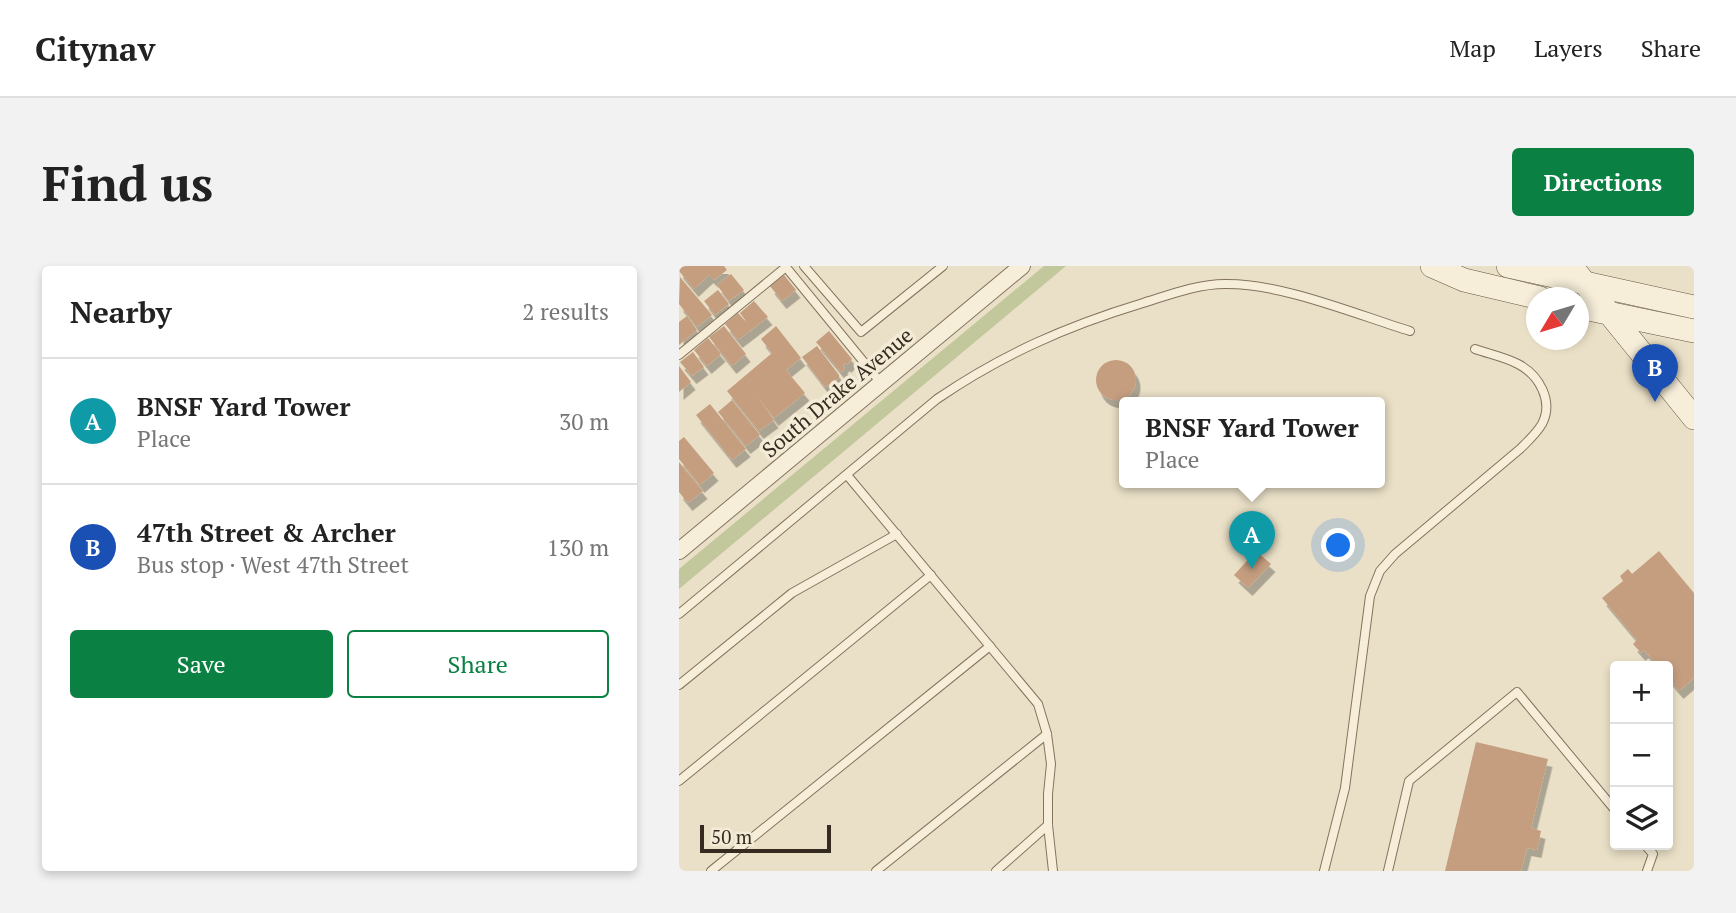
<!DOCTYPE html>
<html lang="en">
<head>
<meta charset="utf-8">
<style>
  :root { --surface:#fff; --page:#f2f2f2; --text:#222; --muted:#767676; --line:#e0e0e0; --accent:#0b8043 }
  body { margin:0; font-family:"PT Serif",serif; background:var(--page); color:var(--text) }
  .controls { position:absolute; right:21px; bottom:21px; display:grid; overflow:hidden; border-radius:7px; box-shadow:0 4px 10px #0003 }
  .controls button { width:63px; height:63px; display:grid; place-items:center; padding:0; border:0; border-bottom:2px solid var(--line); background:var(--surface); color:var(--text); font:35px sans-serif }
  .compass { position:absolute; left:847px; top:21px; width:63px; height:63px; border-radius:50%; background:var(--surface); box-shadow:0 4px 10px #0003; rotate:232deg }
  .scale { position:absolute; left:21px; bottom:18px; width:131px; box-sizing:border-box; padding-left:7px; border:4px solid #362b20; border-top:0; font-size:19px; line-height:24px; white-space:nowrap; color:#362b20; -webkit-text-stroke:5px #f3ebd6; paint-order:stroke }
  .you { position:absolute; left:660px; top:280px; width:24px; height:24px; margin:-18px; border:5px solid #fff; border-radius:50%; background:#1a73e8; box-shadow:0 0 0 10px #1a73e833 }
  .badge { display:grid; place-items:center; width:46px; height:46px; border-radius:50%; background:var(--accent); color:#fff; font-size:23px; font-weight:700 }
  .pin { position:absolute; translate:-50% -58px; filter:drop-shadow(0 2px 4px #0008) }
  .pin::after { content:''; position:absolute; top:37px; width:24px; height:21px; background:inherit; clip-path:polygon(0 0,100% 0,50% 100%) }
  .popup { position:absolute; left:440px; top:131px; width:266px; height:91px; box-sizing:border-box; display:grid; place-content:center; border-radius:7px; background:var(--surface); filter:drop-shadow(0 2px 5px #0005); font-size:23px; white-space:nowrap; color:var(--muted) }
  .popup b { font-size:26px; color:var(--text) }
  .popup::after { content:''; position:absolute; left:50%; top:100%; margin-left:-14px; border:14px solid transparent; border-top-color:var(--surface) }
  .list { margin:0; padding:0; list-style:none }
  h2 { display:flex; justify-content:space-between; align-items:center; height:91px; margin:0; padding:0 28px; font-size:30px }
  h2 small { font-size:23px; font-weight:400; color:var(--muted) }
  .list li { display:grid; grid-template-columns:46px 1fr auto; gap:21px; align-items:center; box-sizing:border-box; height:126px; padding:0 28px; border-top:2px solid var(--line) }
  .list b { display:block; font-size:26px; white-space:nowrap }
  .list p { margin:0; font-size:23px; white-space:nowrap; color:var(--muted) }
  .list em { font-size:23px; font-style:normal; color:var(--muted) }
  .actions { display:flex; gap:14px; padding:21px 28px }
  .actions a { flex:1; padding:16px 0; border:2px solid var(--accent); border-radius:7px; text-align:center; font-size:24px; color:var(--accent) }
  .actions .main { background:var(--accent); color:#fff }
  .icon { flex:none; width:38px; height:38px; fill:none; stroke:currentColor; stroke-width:2; stroke-linecap:round; stroke-linejoin:round }
  .map { position:relative; flex:none; width:1015px; height:605px; overflow:hidden; border-radius:7px }
  header { display:flex; align-items:center; gap:42px; box-sizing:border-box; height:98px; padding:0 35px; background:var(--surface); border-bottom:2px solid var(--line) }
  header strong { font-size:33px }
  nav { display:flex; gap:38px; margin-inline-start:auto; font-size:24px }
  .intro { display:flex; align-items:center; justify-content:space-between; box-sizing:border-box; height:168px; padding:0 42px }
  h1 { margin:0; font-size:49px }
  .button { padding:18px 32px; border-radius:7px; background:var(--accent); color:#fff; font-size:24px; font-weight:700 }
  main { display:flex; gap:42px; padding:0 42px }
  aside { flex:1; background:var(--surface); border-radius:7px; box-shadow:0 4px 10px #0003 }
  .map>svg:first-child { display:block }
  .green { fill:#c2c89b }
  .building { fill:#c59e80; filter:url(#shadow) }
  .lines { fill:none; stroke-linecap:round; stroke-linejoin:round }
  .service-casing { stroke:#84735e; stroke-width:10 }
  .minor-casing { stroke:#84735e; stroke-width:18 }
  .secondary-casing { stroke:#665441; stroke-width:24 }
  .service { stroke:#f6eed9; stroke-width:8 }
  .minor { stroke:#f6eed9; stroke-width:16 }
  .secondary { stroke:#f6eed9; stroke-width:23 }
  .labels { text-anchor:middle; dominant-baseline:central; stroke-width:7; stroke-linejoin:round; paint-order:stroke }
  .street-label { font-size:21px; fill:#362b20; stroke:#f3ebd6 }
</style>
</head>
<body>
<header>
<strong>Citynav</strong>
<nav><a>Map</a><a>Layers</a><a>Share</a></nav>
</header>
<div class="intro"><h1>Find us</h1><a class="button">Directions</a></div>
<main>
<aside>
<h2>Nearby<small>2 results</small></h2>
<ul class="list">
<li><span class="badge" style="background:#0f9aa8">A</span><div><b>BNSF Yard Tower</b><p>Place</p></div><em>30 m</em></li>
<li><span class="badge" style="background:#1a4fb4">B</span><div><b>47th Street &amp; Archer</b><p>Bus stop · West 47th Street</p></div><em>130 m</em></li>
</ul>
<div class="actions"><a class="main">Save</a><a>Share</a></div>
</aside>
<div class="map">
<svg width="1015" height="605" viewBox="0 0 1015 605">
  <defs>
    <filter id="shadow"><feDropShadow dx="4.5" dy="8" stdDeviation="0" flood-color="#0004"/></filter>
  </defs>
  <rect width="100%" height="100%" fill="#eae0c7"/>
  <path class="green" d="M365 0H387L0 323V303Z"/>
  <g class="building">
    <path d="M0 0H45L48 4 35 14 30 9 15 23 0 5Z"/>
    <path d="M52 8 65 24 50 35 38 19Z"/>
    <path d="M105 9 117 24 103 35 91 20Z"/>
    <path d="M1 11 33 49 18 61 0 38Z"/>
    <path d="M39 24 50 38 36 49 25 35Z"/>
    <path d="M75 35 89 51 59 74 46 58 59 47 69 58 61 47Z"/>
    <path d="M8 50 18 64 0 79V56Z"/>
    <path d="M45 60 67 88 53 100 30 71Z"/>
    <path d="M97 60 122 92 107 104 126 127 95 152 78 130 95 154 80 165 48 125 93 87 82 73Z"/>
    <path d="M150 65 173 93 168 99 166 97 164 100 166 103 162 106 137 76Z"/>
    <path d="M29 72 42 88 28 100 15 84Z"/>
    <path d="M138 80 160 109V112L146 121 123 91Z"/>
    <path d="M14 86 25 101 13 110 1 96Z"/>
    <circle cx="437" cy="114" r="20"/>
    <path d="M0 100 12 116 0 126Z"/>
    <path d="M53 134 81 169 67 180 39 146Z"/>
    <path d="M31 138 67 183 53 194 17 149Z"/>
    <path d="M5 171 35 207 21 219 0 193V175Z"/>
    <path d="M0 196 24 225 9 237 0 226Z"/>
    <path d="M577 285 592 298 569 322 555 309Z"/>
    <path d="M980 285 1015 327V412L1000 425 989 412V400H979L965 384 962 387 954 378 958 374 923 332 944 315 941 310 949 303 953 308Z"/>
    <path d="M797 476 869 493 852 562 862 565 858 584 848 582 842 605H766Z"/>
  </g>
  <g class="lines">
    <defs>
      <g id="service">
        <path d="M106 0 202 117"/>
        <path d="M125 0 182 66 264 0"/>
        <path d="M0 89 107 1"/>
        <path d="M168 209 359 438 368 468 372 498 369 528V559L374 605"/>
        <path d="M0 348 258 133C324 88 388 60 464 37 490 29 518 18 546 18 602 17 676 48 731 65"/>
        <path d="M0 419 113 327 218 268"/>
        <path d="M0 515 252 309"/>
        <path d="M966 579 974 588 968 605"/>
        <path d="M32 605 311 380"/>
        <path d="M197 605 368 468"/>
        <path d="M317 605 369 559"/>
        <path d="M645 605 666 522 691 330 701 305 716 288 841 183C849 175 857 168 863 158 875 135 860 109 839 98 826 91 810 88 796 83"/>
        <path d="M709 605 730 515 838 426 936 544"/>
      </g>
      <path id="minor" d="M0 285 343 0"/>
      <g id="secondary">
        <path d="M753 0 785 14 861 32"/>
        <path d="M829 0 1015 41"/>
        <path d="M892 0 1015 152"/>
        <path d="M900 41 1015 65"/>
      </g>
    </defs>
    <use href="#service" class="service-casing"/>
    <use href="#minor" class="minor-casing"/>
    <use href="#secondary" class="secondary-casing"/>
    <use href="#service" class="service"/>
    <use href="#minor" class="minor"/>
    <use href="#secondary" class="secondary"/>
  </g>
  <g class="labels">
    <g class="street-label">
      <text transform="translate(158 126) rotate(-40)">South Drake Avenue</text>
    </g>
  </g>
</svg>
<div class="controls">
<button>+</button>
<button>−</button>
<button><svg class="icon" aria-label="layers" viewBox="0 0 24 24"><path d="M12 4l9 5-9 5-9-5zM3 14l9 5 9-5"/></svg></button>
</div>
<svg class="compass" viewBox="-18 -18 36 36"><path d="M0-13l5 13h-10z" fill="#e53935"/><path d="M0 13l5-13h-10z" fill="#767676"/></svg>
<div class="scale">50 m</div>
<div class="you"></div>
<div class="pin badge" style="left:573px;top:303px;background:#0f9aa8">A</div>
<div class="popup"><b>BNSF Yard Tower</b>Place</div>
<div class="pin badge" style="left:976px;top:136px;background:#1a4fb4">B</div>
</div>
</main>
</body>
</html>
